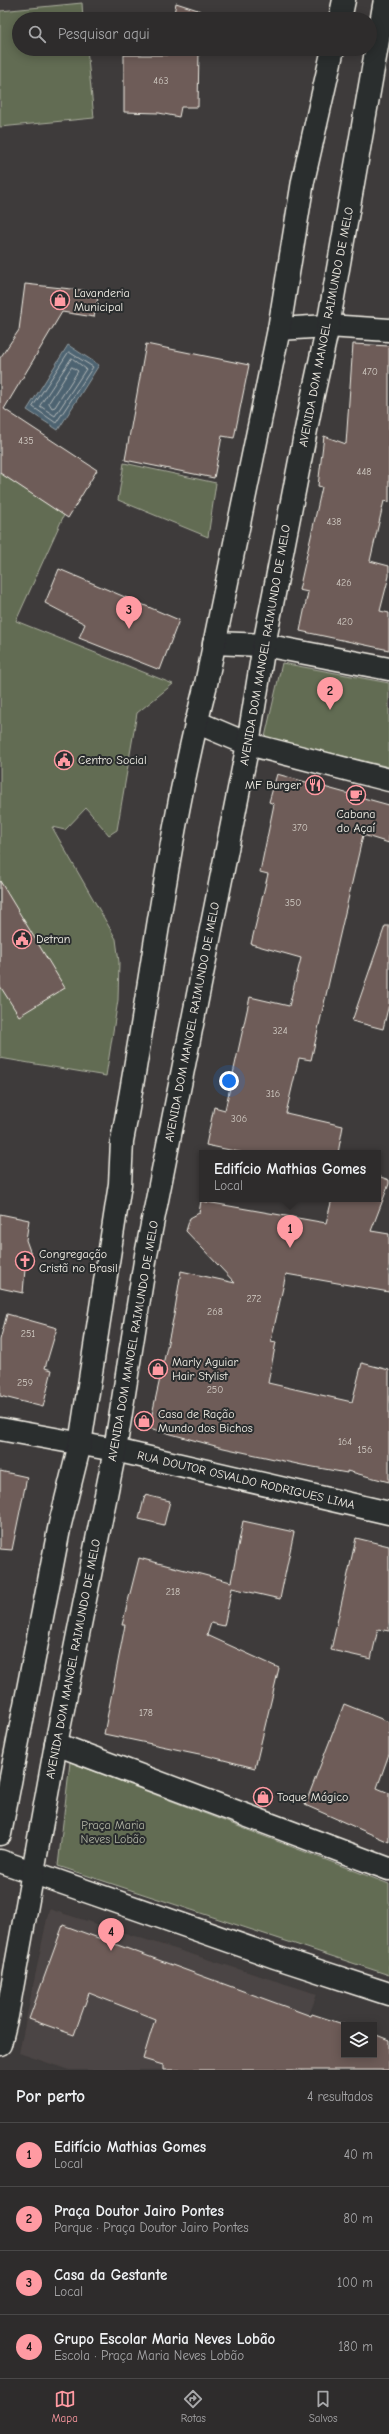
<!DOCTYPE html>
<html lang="pt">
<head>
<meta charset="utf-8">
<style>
  :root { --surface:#2e2c2c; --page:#363434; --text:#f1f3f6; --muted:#a7a7a9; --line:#494848; --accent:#ff9aa2 }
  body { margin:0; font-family:"Comic Neue",sans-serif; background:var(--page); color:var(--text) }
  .controls { position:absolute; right:12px; bottom:12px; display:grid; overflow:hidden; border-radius:0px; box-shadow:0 2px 10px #0003 }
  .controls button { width:36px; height:36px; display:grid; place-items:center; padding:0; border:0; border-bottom:1px solid var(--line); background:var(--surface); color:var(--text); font:20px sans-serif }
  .you { position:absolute; left:229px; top:1081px; width:14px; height:14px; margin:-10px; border:3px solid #fff; border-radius:50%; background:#1a73e8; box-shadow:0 0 0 6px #1a73e833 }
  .badge { display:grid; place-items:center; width:26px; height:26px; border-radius:50%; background:var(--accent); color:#111; font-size:13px; font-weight:700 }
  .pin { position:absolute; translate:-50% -33px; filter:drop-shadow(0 1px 2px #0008) }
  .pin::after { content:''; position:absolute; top:21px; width:14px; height:12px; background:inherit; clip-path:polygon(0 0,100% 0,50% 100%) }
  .popup { position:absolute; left:199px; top:1150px; width:182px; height:52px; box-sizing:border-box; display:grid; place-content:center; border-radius:0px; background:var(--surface); filter:drop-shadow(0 1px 3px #0005); font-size:13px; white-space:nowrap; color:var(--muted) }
  .popup b { font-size:15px; color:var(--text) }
  .popup::after { content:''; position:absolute; left:50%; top:100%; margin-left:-8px; border:8px solid transparent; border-top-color:var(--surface) }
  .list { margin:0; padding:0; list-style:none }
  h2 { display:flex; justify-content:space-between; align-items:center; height:52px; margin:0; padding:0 16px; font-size:17px }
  h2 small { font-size:13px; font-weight:400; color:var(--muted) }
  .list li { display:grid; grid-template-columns:26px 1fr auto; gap:12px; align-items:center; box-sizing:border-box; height:64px; padding:0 16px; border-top:1px solid var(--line) }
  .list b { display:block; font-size:15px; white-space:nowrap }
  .list p { margin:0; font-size:13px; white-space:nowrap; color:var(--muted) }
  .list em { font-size:13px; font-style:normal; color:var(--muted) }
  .icon { flex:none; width:22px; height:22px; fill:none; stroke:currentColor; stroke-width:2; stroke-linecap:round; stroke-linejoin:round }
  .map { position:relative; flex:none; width:389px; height:2070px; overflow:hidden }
  .search { position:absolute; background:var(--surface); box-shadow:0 2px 10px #0003; left:12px; right:12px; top:12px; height:44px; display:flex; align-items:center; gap:10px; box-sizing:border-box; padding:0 14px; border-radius:22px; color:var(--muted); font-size:15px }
  .sheet { height:308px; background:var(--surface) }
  nav { display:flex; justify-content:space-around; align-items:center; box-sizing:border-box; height:56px; border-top:1px solid var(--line); background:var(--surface); font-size:11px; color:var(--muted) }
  nav a { display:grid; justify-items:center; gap:2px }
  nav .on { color:var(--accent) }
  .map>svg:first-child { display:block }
  .built { fill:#4c4544 }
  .green { fill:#626c53; stroke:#abae9e }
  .water { fill:#4e6371; stroke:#909ca1 }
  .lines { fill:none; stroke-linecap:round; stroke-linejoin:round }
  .shore { stroke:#b2b8b8; stroke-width:1 }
  .building { fill:#6e5c58; stroke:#f4f1e8 }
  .minor-casing { stroke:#f4f1e8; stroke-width:25 }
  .tertiary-casing { stroke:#f4f1e8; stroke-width:25 }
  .secondary-casing { stroke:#f4f1e8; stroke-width:25 }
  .minor { stroke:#2a2d2e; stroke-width:22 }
  .tertiary { stroke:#2a2d2e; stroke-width:22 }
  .secondary { stroke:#2a2d2e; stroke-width:22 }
  .labels { text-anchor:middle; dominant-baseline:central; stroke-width:4; stroke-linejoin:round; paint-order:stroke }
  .number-label { font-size:10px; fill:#d2ccc4 }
  .poi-label { font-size:12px; fill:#f4f1e8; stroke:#2a2d2e; text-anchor:start }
  .street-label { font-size:12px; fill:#f4f1e8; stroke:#2a2d2e }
  .park-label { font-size:12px; fill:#b2b5a5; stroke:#2a2d2e }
</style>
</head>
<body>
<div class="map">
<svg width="389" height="2070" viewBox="0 0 389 2070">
  <rect width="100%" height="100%" fill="#3e3b3b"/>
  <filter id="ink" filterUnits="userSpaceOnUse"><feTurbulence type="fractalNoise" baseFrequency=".025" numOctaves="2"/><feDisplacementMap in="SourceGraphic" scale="8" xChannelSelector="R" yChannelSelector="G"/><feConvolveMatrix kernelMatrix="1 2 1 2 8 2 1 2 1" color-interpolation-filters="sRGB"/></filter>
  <g filter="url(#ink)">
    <path class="built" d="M49 1909 317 1994 288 2070H69L19 2053Z"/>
    <g class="green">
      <path d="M82 3 83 19H19V49H87L94 118 0 127V11Z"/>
      <path d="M124 463 216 483 208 537 118 500Z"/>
      <path d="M0 473 64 515 16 621 173 684 137 713 117 830 109 835 86 808 65 830 52 827 116 939 119 962 118 1000 106 1076 0 1058Z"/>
      <path d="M282 663 389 683V767L265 737Z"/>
      <path d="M70 1762 389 1884V1975L58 1866Z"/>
    </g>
    <path class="water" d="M68 345 99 365 58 430 27 410Z"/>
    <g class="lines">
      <g class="shore">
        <path d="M69 352 93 367 56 423 33 407Z"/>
        <path d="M72 358 86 369 55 416 40 406Z"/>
        <path d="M72 367 78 371 55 407 52 408 49 403Z"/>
      </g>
    </g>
    <g class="building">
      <path d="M176 3 201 11 199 19H173Z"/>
      <path d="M169 49H199L198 107H181L179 117 159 113 124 112V55H168Z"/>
      <path d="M25 284 99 292 94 317 62 312 4 409 97 470 68 518 0 473V358L19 330Z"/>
      <path d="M146 344 249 365 234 438 222 436 214 478 125 460Z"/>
      <path d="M353 344 389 346V502L384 501 370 561 389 566V576L380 611 389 613V650L300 631 308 592 299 590 322 487 318 486 324 436 346 444Z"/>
      <path d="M59 569 179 620 160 670 79 638 85 624 45 603Z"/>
      <path d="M277 774 389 805V843L363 835 311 1060 299 1058 286 1113 343 1126 338 1153H244L206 1145 214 1107 225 1110 250 997 289 1006 301 958 251 944 268 874 260 872 274 804 269 802Z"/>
      <path d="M0 881 65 988 19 1016 0 986Z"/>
      <path d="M385 926H389V1004L383 1029 352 1021Z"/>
      <path d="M378 1176 389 1180V1184L371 1231 389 1234V1292L286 1274 271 1341 276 1342 268 1383 352 1402 362 1363 389 1370V1482L347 1471V1473L302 1465 219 1447 149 1428 174 1315 181 1271 235 1283 186 1231 190 1218 199 1213 201 1201 326 1223 332 1199H378Z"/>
      <path d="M0 1214 29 1220 26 1240 31 1254 29 1265 25 1269 23 1293 0 1288Z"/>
      <path d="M7 1314 57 1328 45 1368 52 1370 43 1407 0 1396V1340Z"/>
      <path d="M0 1471 27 1477 12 1550 0 1549Z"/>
      <path d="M145 1495 170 1501 164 1525 139 1519Z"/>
      <path d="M243 1521 294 1532 280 1599 232 1588 224 1626 211 1623 207 1635 279 1668 255 1768 204 1755 104 1734 125 1625H122L139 1558 231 1582Z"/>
      <path d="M356 1538 389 1546V1631L378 1629 371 1659 331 1650Z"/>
      <path d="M344 1704 389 1722V1754L377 1788 389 1793V1842L305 1805Z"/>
      <path d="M63 1925 311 2016 312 2014 346 2025 344 2055H374V2034L389 2040V2070H163V2065L143 2059 155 2019 89 1993 74 2035 29 2019Z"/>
    </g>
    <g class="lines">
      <defs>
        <g id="minor">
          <path d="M0 1429 115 1450 389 1513"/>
          <path d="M56 1744 389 1869"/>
        </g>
        <g id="tertiary">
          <path d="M279 329 328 326 389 330"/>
          <path d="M214 643 264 645 389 669"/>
          <path d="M196 722 248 744 389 780"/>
          <path d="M0 1861 275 1957 389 1994"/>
        </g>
        <g id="secondary">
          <path d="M340 19 344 0"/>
          <path d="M0 1834 60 1524 80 1444 120 1184 122 1141C151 989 167 834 206 684L279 329 303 181 333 49"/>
          <path d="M0 2044 7 2016 56 1744 115 1450 146 1255 248 744 264 645 312 399 328 326 385 0"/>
        </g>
      </defs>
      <use href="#minor" class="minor-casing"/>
      <use href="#tertiary" class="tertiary-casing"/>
      <use href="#secondary" class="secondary-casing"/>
      <use href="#minor" class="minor"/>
      <use href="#tertiary" class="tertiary"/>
      <use href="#secondary" class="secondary"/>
    </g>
  </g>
  <defs>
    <symbol id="shop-ring" viewBox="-11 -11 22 22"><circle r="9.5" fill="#2a2d2e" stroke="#ff9aa2" stroke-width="1.5"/><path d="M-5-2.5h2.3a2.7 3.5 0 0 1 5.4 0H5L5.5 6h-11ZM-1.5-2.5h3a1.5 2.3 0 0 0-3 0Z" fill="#ff9aa2"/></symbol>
    <symbol id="civic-ring" viewBox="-11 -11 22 22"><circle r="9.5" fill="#2a2d2e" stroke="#ff9aa2" stroke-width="1.5"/><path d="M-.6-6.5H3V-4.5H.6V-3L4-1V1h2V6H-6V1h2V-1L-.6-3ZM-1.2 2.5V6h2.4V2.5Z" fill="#ff9aa2"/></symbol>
    <symbol id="restaurant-ring" viewBox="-11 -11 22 22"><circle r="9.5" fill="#2a2d2e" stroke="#ff9aa2" stroke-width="1.5"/><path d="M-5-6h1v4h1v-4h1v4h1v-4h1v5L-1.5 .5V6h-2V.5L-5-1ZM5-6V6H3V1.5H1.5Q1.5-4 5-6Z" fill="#ff9aa2"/></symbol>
    <symbol id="cafe-ring" viewBox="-11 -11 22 22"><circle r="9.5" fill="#2a2d2e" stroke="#ff9aa2" stroke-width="1.5"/><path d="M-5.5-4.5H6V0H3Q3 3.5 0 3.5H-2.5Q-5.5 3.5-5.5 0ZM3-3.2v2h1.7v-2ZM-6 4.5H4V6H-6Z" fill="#ff9aa2"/></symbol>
    <symbol id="church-ring" viewBox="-11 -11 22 22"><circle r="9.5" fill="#2a2d2e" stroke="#ff9aa2" stroke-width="1.5"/><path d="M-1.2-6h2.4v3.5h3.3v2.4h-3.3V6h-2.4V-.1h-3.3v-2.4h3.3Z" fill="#ff9aa2"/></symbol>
  </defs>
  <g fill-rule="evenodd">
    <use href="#shop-ring" x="49" y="289" width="22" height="22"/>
    <use href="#civic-ring" x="53" y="749" width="22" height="22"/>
    <use href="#restaurant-ring" x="304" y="774" width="22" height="22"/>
    <use href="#cafe-ring" x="345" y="784" width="22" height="22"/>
    <use href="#civic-ring" x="11" y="928" width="22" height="22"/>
    <use href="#church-ring" x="14" y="1250" width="22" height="22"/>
    <use href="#shop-ring" x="147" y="1358" width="22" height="22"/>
    <use href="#shop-ring" x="133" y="1410" width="22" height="22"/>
    <use href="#shop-ring" x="252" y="1786" width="22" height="22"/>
  </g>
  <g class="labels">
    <g class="number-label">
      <text x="161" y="81">463</text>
      <text x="370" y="372">470</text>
      <text x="26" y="441">435</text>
      <text x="364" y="472">448</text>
      <text x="334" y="522">438</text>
      <text x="344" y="583">426</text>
      <text x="345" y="622">420</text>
      <text x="300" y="828">370</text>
      <text x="293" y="903">350</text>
      <text x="280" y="1031">324</text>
      <text x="273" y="1094">316</text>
      <text x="239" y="1119">306</text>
      <text x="254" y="1299">272</text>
      <text x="215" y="1312">268</text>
      <text x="28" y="1334">251</text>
      <text x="25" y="1383">259</text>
      <text x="215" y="1390">250</text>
      <text x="345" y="1442">164</text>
      <text x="365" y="1450">156</text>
      <text x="173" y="1592">218</text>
      <text x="146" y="1713">178</text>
    </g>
    <g class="poi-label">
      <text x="74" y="293">Lavanderia<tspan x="74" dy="14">Municipal</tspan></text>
      <text x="78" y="760">Centro Social</text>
      <text x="301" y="785" text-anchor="end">MF Burger</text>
      <text x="356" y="814" text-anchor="middle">Cabana<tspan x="356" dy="14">do Açaí</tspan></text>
      <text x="36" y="939">Detran</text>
      <text x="39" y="1254">Congregação<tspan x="39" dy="14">Cristã no Brasil</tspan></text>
      <text x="172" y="1362">Marly Aguiar<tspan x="172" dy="14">Hair Stylist</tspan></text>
      <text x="158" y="1414">Casa de Ração<tspan x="158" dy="14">Mundo dos Bichos</tspan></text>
      <text x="277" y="1797">Toque Mágico</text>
    </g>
    <g class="street-label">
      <text transform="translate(326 327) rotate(-79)">AVENIDA DOM MANOEL RAIMUNDO DE MELO</text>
      <text transform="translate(265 645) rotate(-80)">AVENIDA DOM MANOEL RAIMUNDO DE MELO</text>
      <text transform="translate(192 1022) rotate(-79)">AVENIDA DOM MANOEL RAIMUNDO DE MELO</text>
      <text transform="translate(133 1341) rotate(-80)">AVENIDA DOM MANOEL RAIMUNDO DE MELO</text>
      <text transform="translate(246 1480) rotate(13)">RUA DOUTOR OSVALDO RODRIGUES LIMA</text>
      <text transform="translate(73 1659) rotate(-79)">AVENIDA DOM MANOEL RAIMUNDO DE MELO</text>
    </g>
    <g class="park-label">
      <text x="113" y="1825">Praça Maria<tspan x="113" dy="14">Neves Lobão</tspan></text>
    </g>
  </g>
</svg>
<div class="controls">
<button><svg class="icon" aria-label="layers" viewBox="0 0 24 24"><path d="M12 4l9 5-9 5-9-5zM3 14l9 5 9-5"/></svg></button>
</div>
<div class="you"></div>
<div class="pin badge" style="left:290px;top:1248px">1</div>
<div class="popup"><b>Edifício Mathias Gomes</b>Local</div>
<div class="pin badge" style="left:330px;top:710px">2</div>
<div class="pin badge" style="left:129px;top:629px">3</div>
<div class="pin badge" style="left:111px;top:1951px">4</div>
<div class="search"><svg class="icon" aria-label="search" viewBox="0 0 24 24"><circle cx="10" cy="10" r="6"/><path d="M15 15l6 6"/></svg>Pesquisar aqui</div>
</div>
<section class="sheet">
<h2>Por perto<small>4 resultados</small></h2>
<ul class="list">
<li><span class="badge">1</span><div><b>Edifício Mathias Gomes</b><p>Local</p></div><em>40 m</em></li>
<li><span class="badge">2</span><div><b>Praça Doutor Jairo Pontes</b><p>Parque · Praça Doutor Jairo Pontes</p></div><em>80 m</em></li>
<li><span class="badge">3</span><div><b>Casa da Gestante</b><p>Local</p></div><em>100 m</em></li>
<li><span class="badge">4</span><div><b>Grupo Escolar Maria Neves Lobão</b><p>Escola · Praça Maria Neves Lobão</p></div><em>180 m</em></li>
</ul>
</section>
<nav>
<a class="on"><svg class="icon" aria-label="map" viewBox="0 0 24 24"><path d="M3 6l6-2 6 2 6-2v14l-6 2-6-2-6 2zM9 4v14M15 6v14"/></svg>Mapa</a>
<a><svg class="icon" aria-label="directions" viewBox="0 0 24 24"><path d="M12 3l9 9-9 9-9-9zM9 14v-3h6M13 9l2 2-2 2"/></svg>Rotas</a>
<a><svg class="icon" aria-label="saved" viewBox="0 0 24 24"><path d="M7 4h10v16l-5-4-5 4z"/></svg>Salvos</a>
</nav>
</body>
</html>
